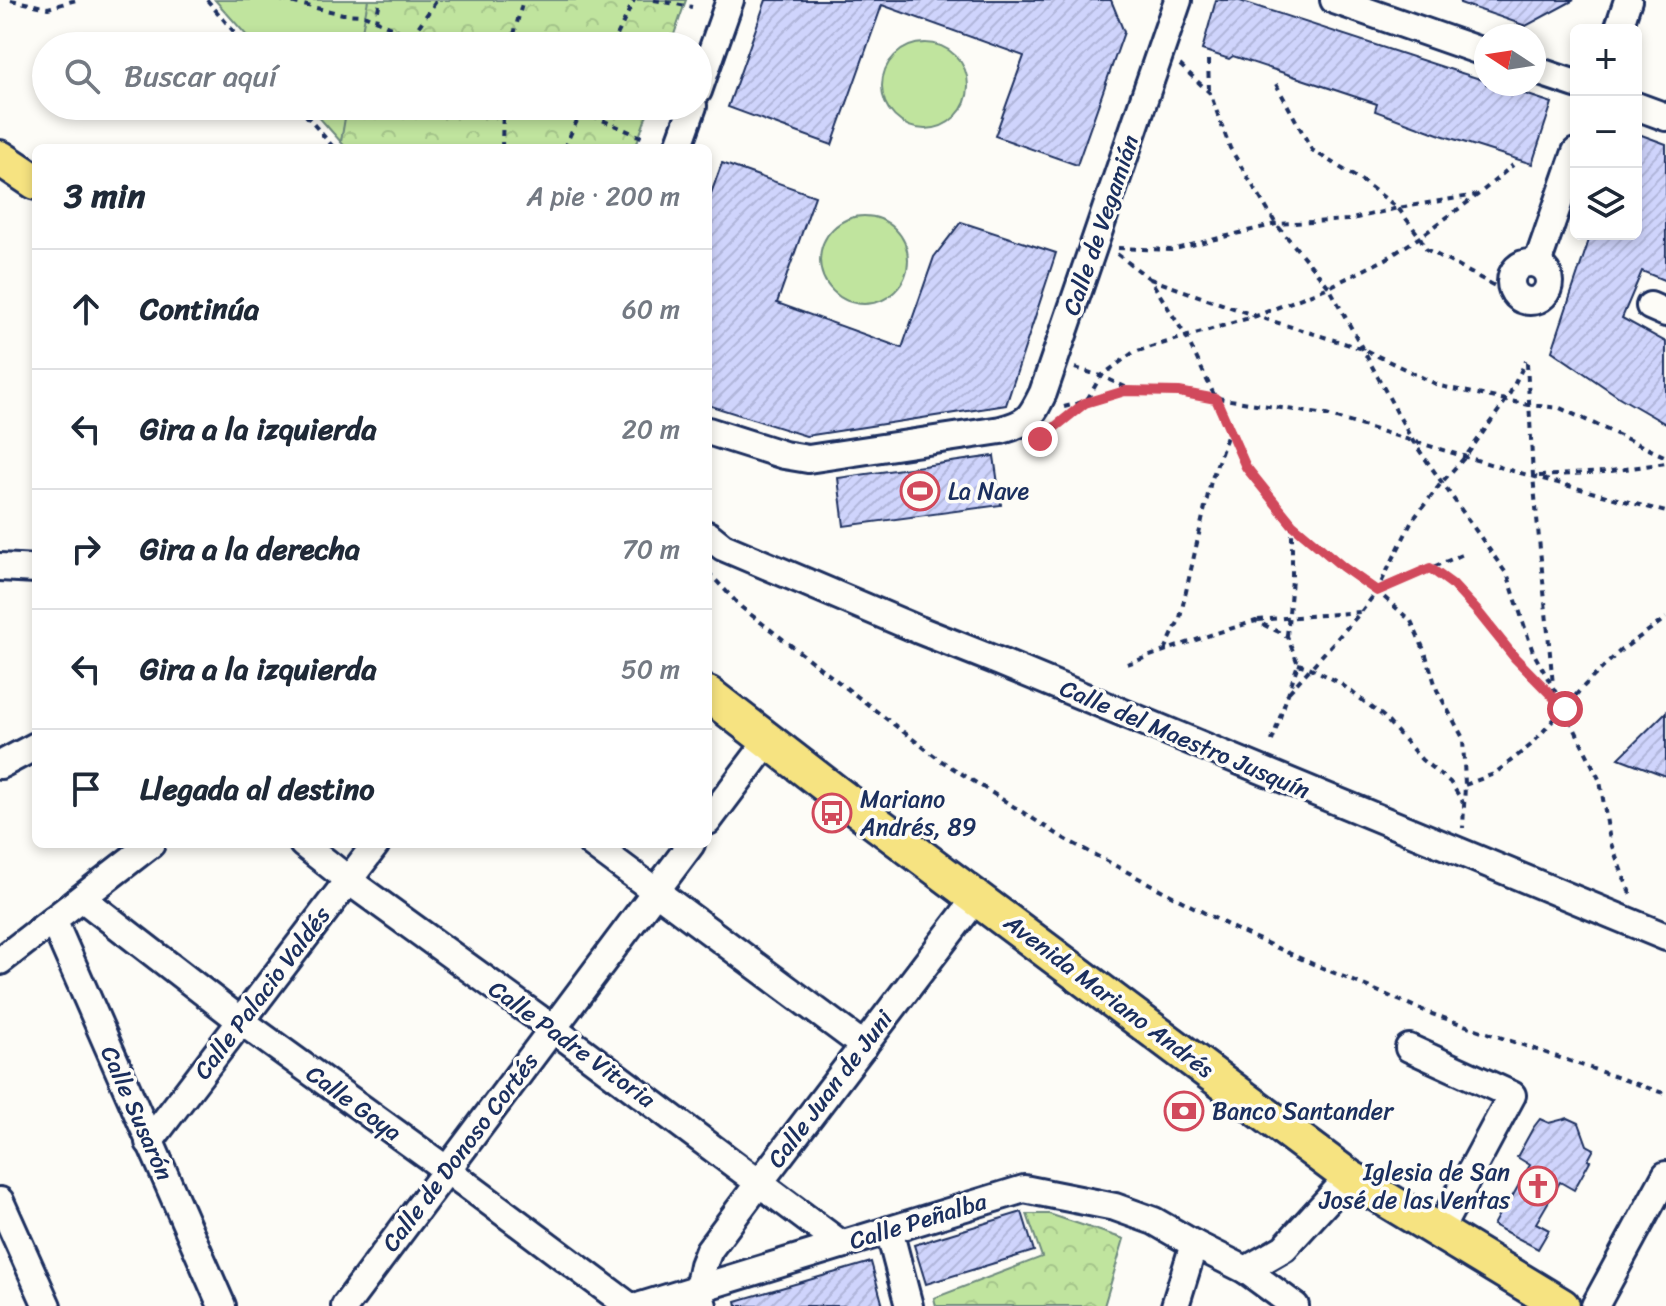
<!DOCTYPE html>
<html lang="es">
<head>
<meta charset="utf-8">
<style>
  :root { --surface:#fff; --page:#f6f6f7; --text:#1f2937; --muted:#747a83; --line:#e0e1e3 }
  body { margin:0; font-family:Sriracha,sans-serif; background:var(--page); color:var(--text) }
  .controls { position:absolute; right:24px; top:24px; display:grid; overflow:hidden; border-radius:12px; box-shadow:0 4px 12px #0003 }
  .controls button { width:72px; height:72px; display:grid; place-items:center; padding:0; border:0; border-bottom:2px solid var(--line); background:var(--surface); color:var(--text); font:40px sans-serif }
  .compass { position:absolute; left:1474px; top:24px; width:72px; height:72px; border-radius:50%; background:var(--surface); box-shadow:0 4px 12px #0003; rotate:282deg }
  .stop { position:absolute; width:24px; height:24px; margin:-18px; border:6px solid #d1495b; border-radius:50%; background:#fff }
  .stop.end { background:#d1495b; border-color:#fff; box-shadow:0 2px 8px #0008 }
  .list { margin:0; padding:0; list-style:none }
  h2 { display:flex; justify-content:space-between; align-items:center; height:104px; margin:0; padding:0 32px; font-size:34px }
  h2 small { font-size:26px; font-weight:400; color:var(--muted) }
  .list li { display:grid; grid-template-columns:52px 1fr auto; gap:24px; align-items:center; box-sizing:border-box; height:120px; padding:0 32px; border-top:2px solid var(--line) }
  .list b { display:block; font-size:30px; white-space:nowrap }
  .list em { font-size:26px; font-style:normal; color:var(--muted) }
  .icon { flex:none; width:44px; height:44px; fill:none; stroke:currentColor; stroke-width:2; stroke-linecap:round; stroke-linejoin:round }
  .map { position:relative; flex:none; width:1666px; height:1306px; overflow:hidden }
  .search { position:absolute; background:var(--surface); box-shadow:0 4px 12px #0003; left:32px; top:32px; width:680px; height:88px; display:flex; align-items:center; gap:20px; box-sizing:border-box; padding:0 28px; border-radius:44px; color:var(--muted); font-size:30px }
  .panel { position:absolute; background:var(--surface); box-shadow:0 4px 12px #0003; left:32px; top:144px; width:680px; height:704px; border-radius:12px }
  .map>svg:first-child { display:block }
  .grass { fill:#c0e49e; stroke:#6e8a7e; stroke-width:2 }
  .park { fill:url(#park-crowns); stroke:#6e8a7e; stroke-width:2 }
  .building { fill:url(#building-hatch); stroke:#1b2f5e; stroke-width:2 }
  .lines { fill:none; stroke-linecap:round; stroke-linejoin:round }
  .minor-casing { stroke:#1b2f5e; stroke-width:32 }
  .major-casing { stroke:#1b2f5e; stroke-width:40 }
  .path { stroke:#1b2f5e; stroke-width:4; stroke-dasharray:6 6; stroke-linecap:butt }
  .minor { stroke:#fdfcf7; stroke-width:26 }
  .major { stroke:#f6e381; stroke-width:34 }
  .route { stroke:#d1495b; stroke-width:10 }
  .labels { text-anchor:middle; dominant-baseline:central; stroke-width:7; stroke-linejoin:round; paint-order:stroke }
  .street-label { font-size:24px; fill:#1b2f5e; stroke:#fdfcf7 }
  .poi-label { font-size:24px; fill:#1b2f5e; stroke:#fdfcf7; text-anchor:start }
</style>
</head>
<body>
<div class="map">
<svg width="1666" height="1306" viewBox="0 0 1666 1306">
  <defs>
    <pattern id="park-crowns" width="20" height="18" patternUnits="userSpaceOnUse" patternTransform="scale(2)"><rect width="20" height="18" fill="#c0e49e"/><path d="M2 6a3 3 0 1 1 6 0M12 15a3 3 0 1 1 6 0" fill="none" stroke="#a4c48a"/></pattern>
    <pattern id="building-hatch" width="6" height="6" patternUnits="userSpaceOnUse" patternTransform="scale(2)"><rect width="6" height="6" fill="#cfd4fc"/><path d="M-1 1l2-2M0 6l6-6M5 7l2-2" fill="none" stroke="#b1b6da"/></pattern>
  </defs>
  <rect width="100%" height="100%" fill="#fdfcf7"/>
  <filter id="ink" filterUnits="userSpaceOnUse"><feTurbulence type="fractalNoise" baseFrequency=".0125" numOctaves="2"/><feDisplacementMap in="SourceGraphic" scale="16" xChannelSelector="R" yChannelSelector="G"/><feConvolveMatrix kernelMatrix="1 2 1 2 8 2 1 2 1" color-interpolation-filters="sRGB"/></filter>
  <g filter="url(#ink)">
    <g class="grass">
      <path d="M215 0H369L359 46H256Z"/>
      <circle cx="925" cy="86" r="43"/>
      <path d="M309 106H348L341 142Z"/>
      <circle cx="864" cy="260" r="44"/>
    </g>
    <g class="park">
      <path d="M368 0H686L670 46H359Z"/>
      <path d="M347 106H650L635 148H346L341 142Z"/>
      <path d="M1027 1214H1049L1124 1239 1104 1306H936L934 1298 1042 1257Z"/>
    </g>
    <g class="building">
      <path d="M766 0H1111L1124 32 1077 165 995 136 1024 56 882 5 832 145 728 107Z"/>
      <path d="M1216 0H1237L1486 81V84H1495L1552 103 1532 164 1438 134 1375 111 1377 104 1233 56 1229 59 1202 50Z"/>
      <path d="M1460 0H1574L1526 26 1460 3Z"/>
      <path d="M1636 133 1666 144V281L1642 271 1622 318 1666 342V424L1619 397 1552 351 1591 234H1636Z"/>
      <path d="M722 163 815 196 777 303 902 348 934 257 961 222 1056 253 1006 405 806 436 708 405V202Z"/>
      <path d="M994 456 1001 505 844 526 838 478Z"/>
      <path d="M1666 712V776L1619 758Z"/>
      <path d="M1568 1118 1579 1123 1587 1145 1594 1149 1588 1160 1590 1161 1574 1190 1560 1182 1536 1223 1549 1230 1538 1249 1493 1225 1504 1205 1507 1206 1530 1165 1517 1157 1533 1128 1540 1119 1549 1123Z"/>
      <path d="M1022 1212 1034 1251 926 1284 914 1245Z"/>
      <path d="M871 1262 883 1306H737L736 1301Z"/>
    </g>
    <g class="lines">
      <defs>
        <g id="minor">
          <path d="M1334 0 1486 53"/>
          <path d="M1618 30 1628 0"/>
          <path d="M1534 70 1576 84"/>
          <path d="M698 91 730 0"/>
          <path d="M1636 106 1666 117"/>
          <path d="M678 148 693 106"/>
          <circle cx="1530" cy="282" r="19"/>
          <path d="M1537 264 1576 152"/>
          <path d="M1650 306 1666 313"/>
          <path d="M708 431 784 455 808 459 1001 430C1028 423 1031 418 1043 393L1178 0"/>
          <path d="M708 535 723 547 919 630 1000 662 1666 937"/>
          <path d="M0 567 36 569"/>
          <path d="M0 765 36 746"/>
          <path d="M708 821 768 741"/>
          <path d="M303 844 360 889 552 1028 842 1245"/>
          <path d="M592 844 864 1046"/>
          <path d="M82 898 241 1021 447 1170 629 1306"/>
          <path d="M53 920 222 1306"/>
          <path d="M0 961 151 844"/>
          <path d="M1409 1048 1512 1095 1439 1231"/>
          <path d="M149 1142 376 844"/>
          <path d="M0 1201 47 1306"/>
          <path d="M889 1230 909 1306"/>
          <path d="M1246 1270 1295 1306"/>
          <path d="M345 1306 691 844"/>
          <path d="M641 1306 1024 1189 1115 1207 1154 1221 1194 1244 1246 1270 1284 1248 1349 1177"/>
          <path d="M703 1306 698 1289 703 1265 709 1250 759 1183 977 897"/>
          <path d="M1175 1306 1194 1244"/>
          <path d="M1595 1306 1666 1175"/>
        </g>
        <g id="major">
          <path d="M0 158 36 182"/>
          <path d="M708 694 836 793 1349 1177 1562 1306"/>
        </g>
      </defs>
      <use href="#minor" class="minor-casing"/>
      <use href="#major" class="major-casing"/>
      <g class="path">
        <path d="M11 0 48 8 76 0"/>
        <path d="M207 0 246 46"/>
        <path d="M281 0 343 14 364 15 433 46"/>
        <path d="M654 0 692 7"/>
        <path d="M371 46 380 0"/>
        <path d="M405 46 437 0"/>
        <path d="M511 46 523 0"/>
        <path d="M612 46 634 0"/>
        <path d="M1208 60 1209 90"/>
        <path d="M1180 65 1210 93 1230 148 1276 224 1329 287 1412 440 1508 576 1533 652 1565 709 1600 781 1610 841 1631 896"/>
        <path d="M1276 84 1312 150 1365 183 1398 208 1420 237 1426 249 1495 286"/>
        <path d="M298 106 334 148"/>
        <path d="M570 106 646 139"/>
        <path d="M358 112 363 106"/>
        <path d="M502 148 503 106"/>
        <path d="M564 148 584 106"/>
        <path d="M1118 248 1171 250 1276 224 1348 220 1398 208 1476 195"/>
        <path d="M1117 254 1150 279 1187 338 1216 399 1246 467 1292 524 1343 567 1377 591 1411 621 1425 652 1437 690 1463 738 1465 785 1463 828"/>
        <path d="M1150 279 1256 316 1363 349 1440 386 1529 405 1560 408 1666 457"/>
        <path d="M1527 363 1533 476 1553 685"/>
        <path d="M1075 368 1101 376 1134 391"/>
        <path d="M1064 407 1125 391 1179 392 1326 415 1513 471 1666 512"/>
        <path d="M1051 430 1085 403 1101 376 1134 352 1256 316 1329 287 1386 259 1420 237 1479 194 1513 165"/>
        <path d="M1539 476 1604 472 1666 463"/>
        <path d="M1430 568 1452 584 1478 612 1515 658 1560 705"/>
        <path d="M708 572 741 607 940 760 1065 839 1235 929 1313 964 1432 1014 1666 1094"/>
        <path d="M1379 590 1466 553"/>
        <path d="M1258 620 1361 612"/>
        <path d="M1287 636 1292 579V524"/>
        <path d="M1165 650 1180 618 1211 481 1229 431"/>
        <path d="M1127 664 1213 634 1256 621 1287 636 1298 664 1271 744"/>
        <path d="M1298 664 1311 668 1340 683 1383 716 1422 760 1450 782 1463 802"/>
        <path d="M1289 692 1361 612 1377 591 1412 521 1442 482 1466 456 1507 399 1526 361"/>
        <path d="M1465 785 1494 774 1531 745 1584 686 1620 651 1666 618"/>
      </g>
      <use href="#minor" class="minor"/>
      <use href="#major" class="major"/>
    </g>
  </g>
  <g class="lines" filter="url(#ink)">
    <path class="route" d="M1040 439 1085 403 1125 391 1179 392 1216 399 1246 467 1292 524 1343 567 1377 591 1430 568 1452 584 1478 612 1515 658 1565 709"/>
  </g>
  <defs>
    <symbol id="stadium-ring" viewBox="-11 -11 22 22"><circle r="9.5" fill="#fdfcf7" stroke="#d1495b" stroke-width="1.5"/><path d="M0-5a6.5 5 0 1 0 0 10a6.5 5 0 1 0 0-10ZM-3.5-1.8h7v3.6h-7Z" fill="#d1495b"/></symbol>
    <symbol id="bus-ring" viewBox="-11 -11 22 22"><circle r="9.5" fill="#fdfcf7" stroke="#d1495b" stroke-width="1.5"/><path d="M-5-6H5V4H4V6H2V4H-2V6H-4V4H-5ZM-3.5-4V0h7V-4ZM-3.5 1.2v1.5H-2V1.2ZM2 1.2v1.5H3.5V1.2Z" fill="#d1495b"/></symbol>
    <symbol id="bank-ring" viewBox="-11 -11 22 22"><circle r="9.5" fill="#fdfcf7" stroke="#d1495b" stroke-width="1.5"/><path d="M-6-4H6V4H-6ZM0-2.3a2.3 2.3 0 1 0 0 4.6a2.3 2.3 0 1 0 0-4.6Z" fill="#d1495b"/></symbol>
    <symbol id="church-ring" viewBox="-11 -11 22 22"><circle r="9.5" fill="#fdfcf7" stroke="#d1495b" stroke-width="1.5"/><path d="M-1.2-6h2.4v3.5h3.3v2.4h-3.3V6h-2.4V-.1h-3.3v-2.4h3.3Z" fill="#d1495b"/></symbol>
  </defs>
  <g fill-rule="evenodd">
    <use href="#stadium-ring" x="898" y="469" width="44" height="44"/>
    <use href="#bus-ring" x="810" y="791" width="44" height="44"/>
    <use href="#bank-ring" x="1162" y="1089" width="44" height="44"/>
    <use href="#church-ring" x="1516" y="1164" width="44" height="44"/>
  </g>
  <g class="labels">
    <g class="street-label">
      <text transform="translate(1101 225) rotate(-71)">Calle de Vegamián</text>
      <text transform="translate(1185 739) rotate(23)">Calle del Maestro Jusquín</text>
      <text transform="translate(262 993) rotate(-53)">Calle Palacio Valdés</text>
      <text transform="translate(1109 996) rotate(37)">Avenida Mariano Andrés</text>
      <text transform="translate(572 1044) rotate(36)">Calle Padre Vitoria</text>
      <text transform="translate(830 1089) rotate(-53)">Calle Juan de Juni</text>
      <text transform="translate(354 1103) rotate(36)">Calle Goya</text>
      <text transform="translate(137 1113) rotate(66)">Calle Susarón</text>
      <text transform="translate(460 1152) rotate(-53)">Calle de Donoso Cortés</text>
      <text transform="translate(918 1221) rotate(-17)">Calle Peñalba</text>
    </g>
    <g class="poi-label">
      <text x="948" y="491">La Nave</text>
      <text x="860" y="799">Mariano<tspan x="860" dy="28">Andrés, 89</tspan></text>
      <text x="1212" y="1111">Banco Santander</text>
      <text x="1510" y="1172" text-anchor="end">Iglesia de San<tspan x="1510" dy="28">José de las Ventas</tspan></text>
    </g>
  </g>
</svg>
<div class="controls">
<button>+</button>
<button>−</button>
<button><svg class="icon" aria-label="layers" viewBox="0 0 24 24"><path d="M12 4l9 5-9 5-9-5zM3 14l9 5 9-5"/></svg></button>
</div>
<svg class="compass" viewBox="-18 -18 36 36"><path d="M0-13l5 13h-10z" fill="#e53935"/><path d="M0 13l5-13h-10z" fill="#747a83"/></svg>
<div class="stop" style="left:1565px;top:709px"></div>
<div class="stop end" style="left:1040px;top:439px"></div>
<div class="search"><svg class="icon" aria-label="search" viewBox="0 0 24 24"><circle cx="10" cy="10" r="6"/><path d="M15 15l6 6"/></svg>Buscar aquí</div>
<section class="panel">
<h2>3 min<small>A pie · 200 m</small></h2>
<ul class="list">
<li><svg class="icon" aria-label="ahead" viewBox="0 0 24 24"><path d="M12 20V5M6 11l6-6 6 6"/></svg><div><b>Continúa</b></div><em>60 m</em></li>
<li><svg class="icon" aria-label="left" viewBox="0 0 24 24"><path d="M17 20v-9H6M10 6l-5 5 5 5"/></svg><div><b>Gira a la izquierda</b></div><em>20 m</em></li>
<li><svg class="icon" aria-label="right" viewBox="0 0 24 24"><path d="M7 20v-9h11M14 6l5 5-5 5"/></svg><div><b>Gira a la derecha</b></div><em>70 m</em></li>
<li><svg class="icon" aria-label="left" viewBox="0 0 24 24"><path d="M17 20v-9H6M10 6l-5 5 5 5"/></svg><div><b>Gira a la izquierda</b></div><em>50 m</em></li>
<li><svg class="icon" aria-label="arrive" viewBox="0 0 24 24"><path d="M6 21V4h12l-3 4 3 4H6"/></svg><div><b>Llegada al destino</b></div></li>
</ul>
</section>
</div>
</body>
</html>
